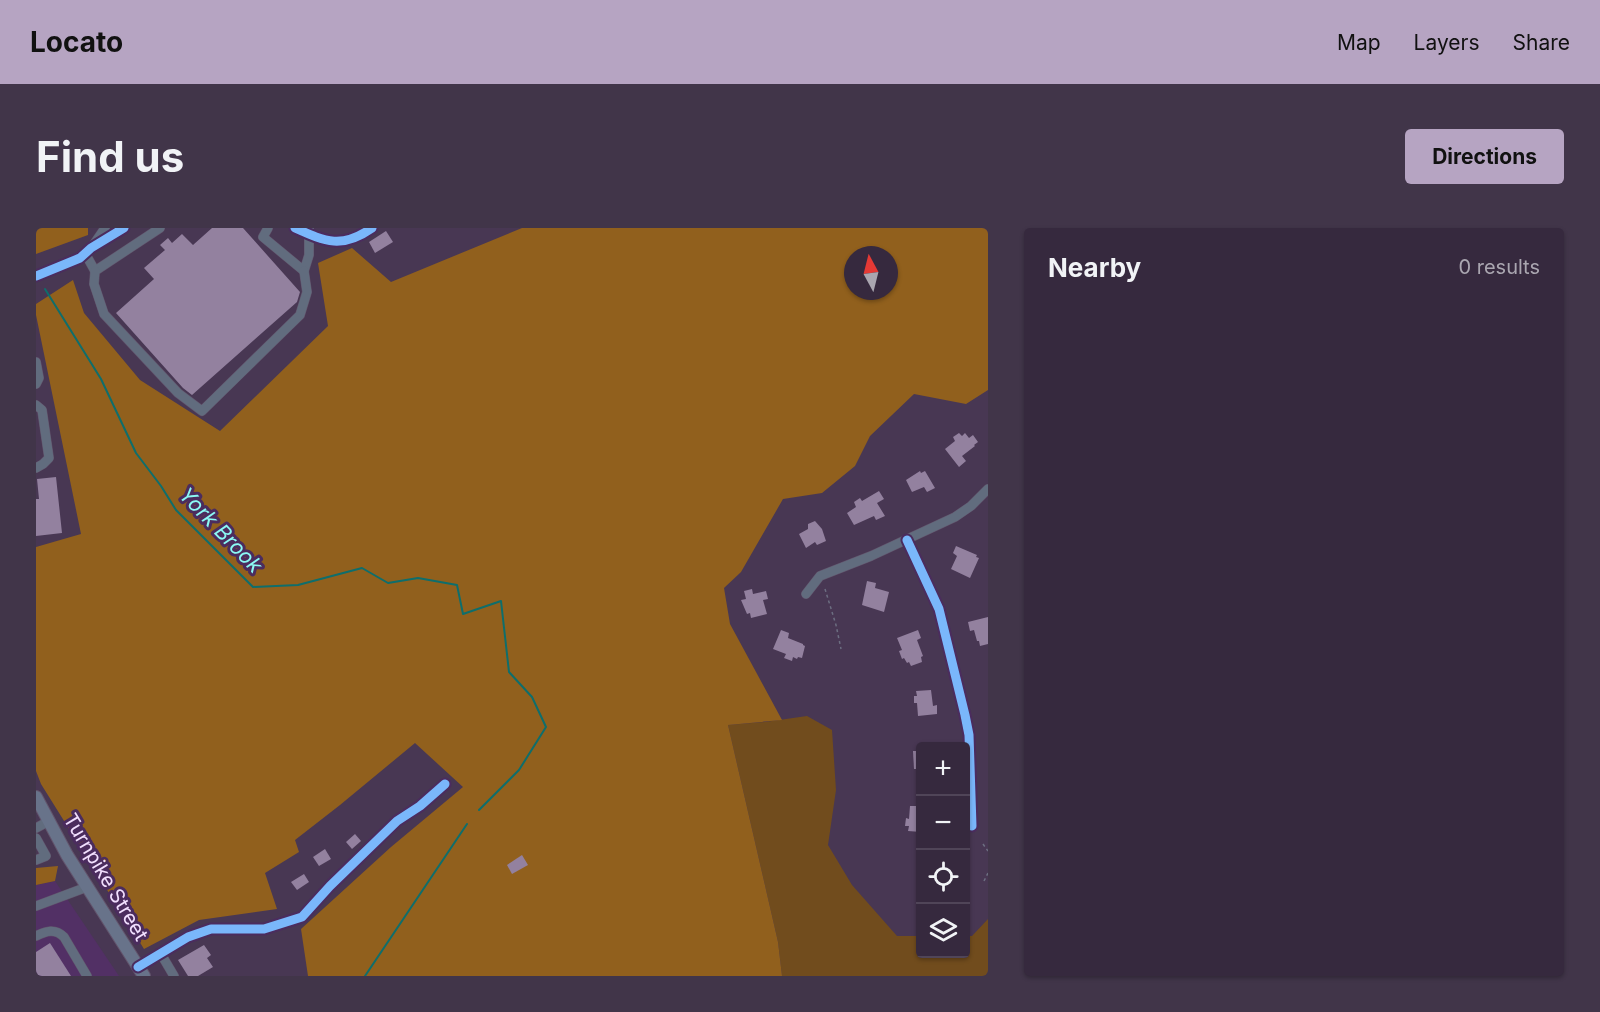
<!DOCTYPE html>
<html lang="en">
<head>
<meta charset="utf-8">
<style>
  :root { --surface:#36293e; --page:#413549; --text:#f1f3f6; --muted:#aaa6b0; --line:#504558; --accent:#b6a4c2 }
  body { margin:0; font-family:Inter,sans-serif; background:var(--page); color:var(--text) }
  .controls { position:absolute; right:18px; bottom:18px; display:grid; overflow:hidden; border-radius:6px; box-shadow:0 2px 4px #0004 }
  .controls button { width:54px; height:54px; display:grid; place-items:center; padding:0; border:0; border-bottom:2px solid var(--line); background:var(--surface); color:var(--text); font:30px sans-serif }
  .compass { position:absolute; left:808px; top:18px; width:54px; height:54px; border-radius:50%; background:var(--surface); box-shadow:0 2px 4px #0004; rotate:353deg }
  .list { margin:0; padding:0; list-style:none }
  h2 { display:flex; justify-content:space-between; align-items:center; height:78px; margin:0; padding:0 24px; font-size:26px }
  h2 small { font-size:20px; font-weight:400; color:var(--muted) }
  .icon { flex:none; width:33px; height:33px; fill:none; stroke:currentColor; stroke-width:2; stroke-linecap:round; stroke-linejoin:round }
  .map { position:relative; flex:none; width:952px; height:748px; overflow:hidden; border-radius:6px }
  header { display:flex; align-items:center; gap:36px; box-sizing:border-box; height:84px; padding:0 30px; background:var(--accent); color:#111 }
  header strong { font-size:28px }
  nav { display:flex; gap:33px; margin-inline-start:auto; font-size:21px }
  .intro { display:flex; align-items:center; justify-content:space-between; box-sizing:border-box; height:144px; padding:0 36px }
  h1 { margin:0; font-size:42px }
  .button { padding:15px 27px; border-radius:6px; background:var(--accent); color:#111; font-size:21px; font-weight:700 }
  main { display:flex; gap:36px; padding:0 36px }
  aside { flex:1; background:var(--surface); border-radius:6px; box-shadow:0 2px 4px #0004 }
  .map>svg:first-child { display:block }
  .built { fill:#523065 }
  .green { fill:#714c1d }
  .forest { fill:#91601d; fill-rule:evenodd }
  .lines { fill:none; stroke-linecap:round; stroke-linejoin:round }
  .stream { stroke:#0e6e6c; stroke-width:2 }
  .building { fill:#93819f }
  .minor-casing { stroke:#62546c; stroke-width:10 }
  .major-casing { stroke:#62546c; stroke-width:14 }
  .path { stroke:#6c6e81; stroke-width:1.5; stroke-dasharray:3 3; stroke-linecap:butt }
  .minor { stroke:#616c7e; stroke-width:9 }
  .major { stroke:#68738a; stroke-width:12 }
  .cycleway-casing { stroke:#4b2c5e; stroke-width:13 }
  .cycleway { stroke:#7ab7fb; stroke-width:9 }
  .labels { text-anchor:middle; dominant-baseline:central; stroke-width:6; stroke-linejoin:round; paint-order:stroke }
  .street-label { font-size:20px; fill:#f1dffe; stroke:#4b2c5e }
  .water-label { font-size:21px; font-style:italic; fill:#8bfaf4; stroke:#4b2c5e }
</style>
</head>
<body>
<header>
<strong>Locato</strong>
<nav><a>Map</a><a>Layers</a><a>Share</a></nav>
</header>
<div class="intro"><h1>Find us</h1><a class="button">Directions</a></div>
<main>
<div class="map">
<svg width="952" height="748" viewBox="0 0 952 748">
  <rect width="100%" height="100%" fill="#483753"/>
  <path class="built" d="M19 653 83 748H0V657Z"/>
  <path class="green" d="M771 488 796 502 800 562 792 617 816 657 861 708H884L885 726H930V708H936L952 691V748H746L742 714 692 497 729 494Z"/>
  <g class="forest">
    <path d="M0 0H52V7L0 26Z"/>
    <path d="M486 0H952V162L930 176 878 166 834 208 819 238 786 265 747 271 705 344 688 360 694 396 746 492 692 497 742 714 746 748H272L265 701 355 619 427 559 379 515 304 577 259 612 263 624 229 645 241 681 163 692 108 721 5 556 0 543V319L45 306 0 87V76L37 52 48 85 104 152 184 203 292 98 282 35 316 20 355 54ZM817 27H853V63H817Z"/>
    <path d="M22 638 19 653 0 657V640Z"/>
  </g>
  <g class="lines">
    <g class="stream">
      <path d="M9 61 65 151 100 225 125 258 140 282 217 359 262 357 326 340 352 355 382 350 421 357 427 386 465 373 473 444 496 469 510 499 483 542 443 582"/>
      <path d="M329 748 431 596"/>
    </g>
  </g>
  <g class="building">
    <path d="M176 0H207L264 64 261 74 156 167 147 160 80 85 118 51 108 40 129 22 124 17 132 10 136 15 146 6 157 17Z"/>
    <path d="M350 3 357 14 339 25 333 14Z"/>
    <path d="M923 205 926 208 929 205 933 210 937 207 942 214 938 217 939 218 926 228 930 233 923 239 909 221 919 213 917 209Z"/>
    <path d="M884 243 885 245 889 243 899 260 891 264 888 259 876 264 870 252Z"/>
    <path d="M20 249 26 305 0 308V271H3L1 251Z"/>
    <path d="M843 263 848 271 841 275 849 288 840 292 838 288 818 297 811 285 820 279 818 274 824 270 826 273Z"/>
    <path d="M779 293 786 301 790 313 781 317 779 314 770 320 763 306 772 301V296Z"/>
    <path d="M920 318 941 327 940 329 943 330 934 350 915 341 921 328 917 325Z"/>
    <path d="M831 353 840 355 839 360 853 364 848 384 826 377Z"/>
    <path d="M716 361 717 366 730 363 732 371 727 372 731 386 715 390 714 385 711 386 705 372 710 371 708 363Z"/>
    <path d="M952 389V416L944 418 943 413H941L938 402 934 403 932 394Z"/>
    <path d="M745 402 753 405 752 410 767 416V417L769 418 766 430 762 429 761 431 757 429 756 433 748 430 750 426 737 421Z"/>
    <path d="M882 402 885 410 881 412 887 428 885 429 886 434 875 438 873 434 871 435 868 430 866 431 863 423 866 422 861 410Z"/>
    <path d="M895 462 897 478 901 477V486L882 488 881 475H878V468H881L880 463Z"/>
    <path d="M877 523H885V541H878Z"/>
    <path d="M874 578H885V604L872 603 873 598H869L870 590 873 591Z"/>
    <path d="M319 606 325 613 316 621 310 614Z"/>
    <path d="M289 621 295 631 283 638 277 629Z"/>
    <path d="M486 627 492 637 476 646 471 637Z"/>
    <path d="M268 646 273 654 261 662 255 654Z"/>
    <path d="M14 715 35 748H0V724Z"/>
    <path d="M168 717 175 727 171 730 177 739 162 748H152L142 732Z"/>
  </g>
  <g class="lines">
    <defs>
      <g id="minor">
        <path d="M232 0 227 9 268 43 273 27V0"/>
        <path d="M259 0C290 14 306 21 336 0"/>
        <path d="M58 16 69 0"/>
        <path d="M49 25 59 43 124 0"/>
        <path d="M59 43 58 56 68 86 142 165 166 183 264 87 271 64 268 43"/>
        <path d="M0 48 44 30 55 20 88 0"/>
        <path d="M0 134 3 150 0 156"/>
        <path d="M0 177 6 182 13 230 7 236 0 240"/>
        <path d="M871 312 903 381 929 487 933 507 936 598"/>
        <path d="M770 366 784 348 835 328 919 289 935 278 952 261"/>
        <path d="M0 600 13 593"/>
        <path d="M0 610 10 628 0 632"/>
        <path d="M0 678 51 659"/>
        <path d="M0 708C10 703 19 700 28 709L51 748"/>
        <path d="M125 726 138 748"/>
        <path d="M102 739 152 709 175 701H228L266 689 294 658 361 593 384 578 409 556"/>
      </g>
      <path id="major" d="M0 569 31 627 108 748"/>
    </defs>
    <use href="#minor" class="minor-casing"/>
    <use href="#major" class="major-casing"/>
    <g class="path">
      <path d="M789 361 800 397 805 421"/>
      <path d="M947 616 952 623"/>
      <path d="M948 653 952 645"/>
    </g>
    <use href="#minor" class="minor"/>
    <use href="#major" class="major"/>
    <defs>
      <g id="cycleway">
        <path d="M259 0C290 14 306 21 336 0"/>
        <path d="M0 48 44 30 55 20 88 0"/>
        <path d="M871 312 903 381 929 487 933 507 936 598"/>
        <path d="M102 739 152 709 175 701H228L266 689 294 658 361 593 384 578 409 556"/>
      </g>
    </defs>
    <use href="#cycleway" class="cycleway-casing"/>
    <use href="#cycleway" class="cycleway"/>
  </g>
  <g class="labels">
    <g class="street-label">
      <text transform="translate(70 649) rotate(59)">Turnpike Street</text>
    </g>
    <g class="water-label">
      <text transform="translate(185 302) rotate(46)">York Brook</text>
    </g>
  </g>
</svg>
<div class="controls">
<button>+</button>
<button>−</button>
<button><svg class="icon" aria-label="locate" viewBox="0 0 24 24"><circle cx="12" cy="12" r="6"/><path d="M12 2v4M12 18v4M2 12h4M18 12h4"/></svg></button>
<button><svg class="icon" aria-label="layers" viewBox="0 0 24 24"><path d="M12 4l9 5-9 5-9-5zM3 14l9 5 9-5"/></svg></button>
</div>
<svg class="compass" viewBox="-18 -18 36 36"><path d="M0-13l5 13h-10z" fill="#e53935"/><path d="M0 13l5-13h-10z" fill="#aaa6b0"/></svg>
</div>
<aside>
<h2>Nearby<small>0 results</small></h2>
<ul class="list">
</ul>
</aside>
</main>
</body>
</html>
